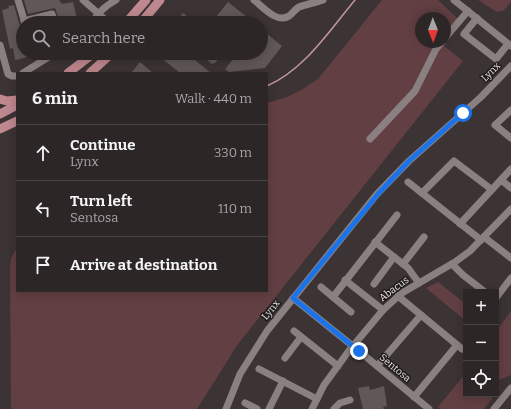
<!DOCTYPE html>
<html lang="en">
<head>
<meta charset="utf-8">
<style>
  :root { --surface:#2d2627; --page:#393233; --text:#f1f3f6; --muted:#a7a5a7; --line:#484344 }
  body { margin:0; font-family:Bitter,serif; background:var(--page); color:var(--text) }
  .controls { position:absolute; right:12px; bottom:12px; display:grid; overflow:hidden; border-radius:0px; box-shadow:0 2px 10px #0003 }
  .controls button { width:36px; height:36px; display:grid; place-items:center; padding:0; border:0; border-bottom:1px solid var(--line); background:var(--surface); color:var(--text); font:20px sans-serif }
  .compass { position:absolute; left:415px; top:12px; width:36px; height:36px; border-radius:50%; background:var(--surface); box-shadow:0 2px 10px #0003; rotate:179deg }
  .stop { position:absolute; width:12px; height:12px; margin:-9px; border:3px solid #1a73e8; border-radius:50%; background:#fff }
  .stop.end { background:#1a73e8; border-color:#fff; box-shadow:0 1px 4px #0008 }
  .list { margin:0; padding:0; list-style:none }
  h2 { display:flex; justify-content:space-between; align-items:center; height:52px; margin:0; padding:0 16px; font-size:17px }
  h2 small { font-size:13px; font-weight:400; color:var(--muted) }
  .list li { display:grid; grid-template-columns:26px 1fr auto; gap:12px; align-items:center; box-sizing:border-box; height:56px; padding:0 16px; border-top:1px solid var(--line) }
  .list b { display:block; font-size:15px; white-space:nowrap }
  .list p { margin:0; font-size:13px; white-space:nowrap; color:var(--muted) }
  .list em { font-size:13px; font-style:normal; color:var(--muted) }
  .icon { flex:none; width:22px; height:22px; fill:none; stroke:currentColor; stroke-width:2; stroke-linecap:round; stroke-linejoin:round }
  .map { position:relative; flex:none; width:511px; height:409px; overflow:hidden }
  .search { position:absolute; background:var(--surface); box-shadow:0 2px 10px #0003; left:16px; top:16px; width:252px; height:44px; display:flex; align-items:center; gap:10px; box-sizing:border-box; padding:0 14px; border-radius:22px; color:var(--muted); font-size:15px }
  .panel { position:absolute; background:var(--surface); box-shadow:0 2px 10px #0003; left:16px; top:72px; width:252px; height:220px; border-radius:0px }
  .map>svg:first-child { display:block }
  .green { fill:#623f43 }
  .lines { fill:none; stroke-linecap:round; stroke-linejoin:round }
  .stream { stroke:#c1989d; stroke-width:1.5 }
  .building { fill:#615757 }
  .minor { stroke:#8b8081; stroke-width:7 }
  .major { stroke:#bf888e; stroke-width:9 }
  .route { stroke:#1a73e8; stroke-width:5 }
  .labels { text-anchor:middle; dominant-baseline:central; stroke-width:3; stroke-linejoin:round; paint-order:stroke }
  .street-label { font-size:10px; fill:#eae4e4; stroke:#201c1c }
</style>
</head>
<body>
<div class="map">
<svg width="511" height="409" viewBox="0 0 511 409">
  <rect width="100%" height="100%" fill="#3c3334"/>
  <g class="green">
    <path d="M382 0H438L458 19 445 34V18H421V42H439L463 61 238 344 197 409H11L10 270 11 259 17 247V291H267V103L287 97 301 90 318 79Z"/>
    <path d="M478 0H511V2L503 11 497 12Z"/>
    <path d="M438 282 466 304V321L426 288Z"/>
    <path d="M511 311V375L496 381V328L498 329Z"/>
    <path d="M466 373V394H492V399L484 409H441L438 407Z"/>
  </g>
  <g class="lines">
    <path class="stream" d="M267 86C305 69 329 31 355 0"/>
  </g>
  <g class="building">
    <path d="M24 0H59L62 4 73 2 78 23H60L55 8 28 14Z"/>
    <path d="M228 2 247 17 242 23H223L216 17Z"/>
    <path d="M14 5 19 23 23 30V53H31L32 56 15 60 13 48 10 49 2 10 9 8 8 6Z"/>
    <path d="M183 13 196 23H175Z"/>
    <path d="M261 29 282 46 265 68 229 72 225 69 238 53H261Z"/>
    <path d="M155 53H186L211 73H180Z"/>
    <path d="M198 53H224L215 63 212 64Z"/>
    <path d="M140 62 153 73H131Z"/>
    <path d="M369 386 370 390 384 386 387 406 383 407 384 409H363L358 388Z"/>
  </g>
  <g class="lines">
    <g class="minor">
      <path d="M18 0 25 23"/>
      <path d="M83 0 109 23"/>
      <path d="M254 0C263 7 277 24 289 16 293 13 295 9 299 7 307 4 315 3 323 0"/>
      <path d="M454 0 511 46"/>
      <path d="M477 18 464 34 496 59 508 44"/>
      <path d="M24 21 52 14 55 23"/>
      <path d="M92 23C98 12 105 6 116 0"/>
      <path d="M445 38 468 11"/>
      <path d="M0 45 8 74 12 76H17"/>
      <path d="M141 53H142"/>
      <path d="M23 73 55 53"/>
      <path d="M511 110 495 125 511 138"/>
      <path d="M370 139 415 91 436 49 442 42"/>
      <path d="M501 180 511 188"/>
      <path d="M408 182 481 240"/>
      <path d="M422 193 454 161 491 189"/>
      <path d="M460 224 511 169"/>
      <path d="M484 237 511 258"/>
      <path d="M375 242 408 268 419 283"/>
      <path d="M403 264 424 237"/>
      <path d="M452 264 463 275 485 292"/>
      <path d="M345 280 383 310"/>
      <path d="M374 284 394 257"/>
      <path d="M321 287 351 312"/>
      <path d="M398 296 462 349"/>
      <path d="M333 297 397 215"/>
      <path d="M293 298 359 351 429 409"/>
      <path d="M496 298 511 278"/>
      <path d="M294 331 338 366"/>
      <path d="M285 358 301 337"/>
      <path d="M377 366 421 315"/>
      <path d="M259 369 317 399"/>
      <path d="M414 397 457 345"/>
      <path d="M245 403 257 409"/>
      <path d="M226 409 240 374 267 331 377 194 409 161 481 97 511 66"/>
      <path d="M269 409 283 381"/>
      <path d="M312 409 324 385 348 352 383 310 402 293 455 262 470 251 511 209"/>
      <path d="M334 409 340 403 350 400"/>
      <path d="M494 409 511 388"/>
    </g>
    <g class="major">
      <path d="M126 23 146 0"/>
      <path d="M141 23 160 0"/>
      <path d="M68 73 94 53"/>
      <path d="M90 73 112 53"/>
      <path d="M0 99 7 101 17 100"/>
      <path d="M0 114 17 105"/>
      <path d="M0 129 17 121"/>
    </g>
  </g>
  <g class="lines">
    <path class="route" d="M359 351 293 298 378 194 409 161 463 113"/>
  </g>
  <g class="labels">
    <g class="street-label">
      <text transform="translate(491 72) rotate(-45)">Lynx</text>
      <text transform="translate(394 289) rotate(-37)">Abacus</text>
      <text transform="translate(271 310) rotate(-51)">Lynx</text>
      <text transform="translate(395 368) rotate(40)">Sentosa</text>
    </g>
  </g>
</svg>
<div class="controls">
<button>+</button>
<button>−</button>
<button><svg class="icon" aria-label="locate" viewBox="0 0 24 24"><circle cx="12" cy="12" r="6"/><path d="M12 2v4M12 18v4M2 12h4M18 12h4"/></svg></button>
</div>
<svg class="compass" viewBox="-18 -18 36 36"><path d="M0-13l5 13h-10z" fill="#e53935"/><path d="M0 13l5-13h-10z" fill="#a7a5a7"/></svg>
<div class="stop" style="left:463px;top:113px"></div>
<div class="stop end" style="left:359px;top:351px"></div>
<div class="search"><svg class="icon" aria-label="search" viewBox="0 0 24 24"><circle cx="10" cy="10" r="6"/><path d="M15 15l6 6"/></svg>Search here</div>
<section class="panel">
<h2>6 min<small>Walk · 440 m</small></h2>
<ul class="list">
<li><svg class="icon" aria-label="ahead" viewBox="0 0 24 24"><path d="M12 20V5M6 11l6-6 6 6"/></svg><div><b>Continue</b><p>Lynx</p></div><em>330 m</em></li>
<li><svg class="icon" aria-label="left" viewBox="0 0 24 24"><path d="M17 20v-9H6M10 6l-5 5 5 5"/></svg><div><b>Turn left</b><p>Sentosa</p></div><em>110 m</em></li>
<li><svg class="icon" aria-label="arrive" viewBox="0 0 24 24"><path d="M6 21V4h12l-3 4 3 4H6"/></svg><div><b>Arrive at destination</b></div></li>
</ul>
</section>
</div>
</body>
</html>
